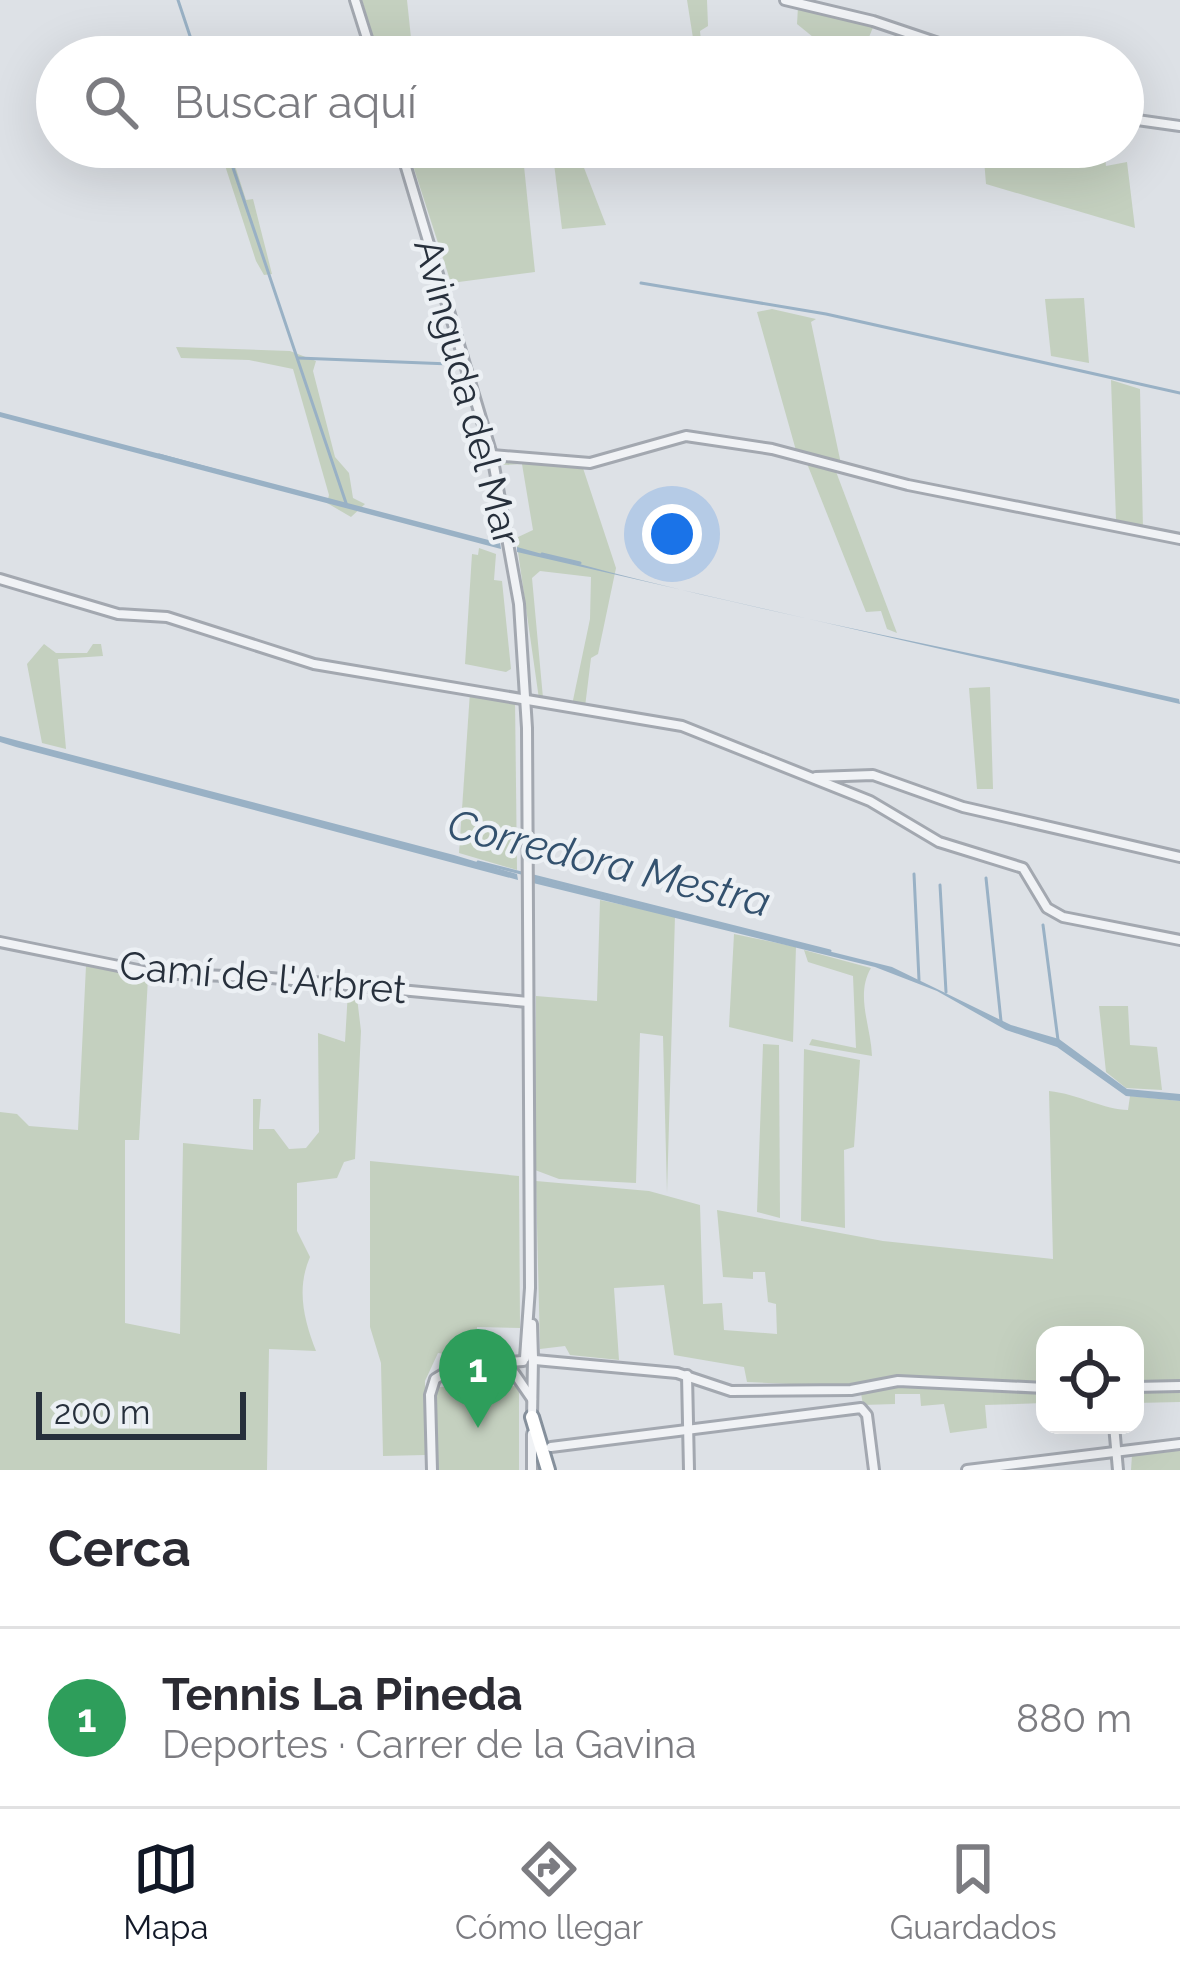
<!DOCTYPE html>
<html lang="es">
<head>
<meta charset="utf-8">
<style>
  :root { --surface:#fff; --page:#f7f7f7; --text:#2b2b33; --muted:#7c7c81; --line:#e1e1e2; --accent:#111827 }
  body { margin:0; font-family:Raleway,sans-serif; background:var(--page); color:var(--text) }
  .controls { position:absolute; right:36px; bottom:36px; display:grid; overflow:hidden; border-radius:24px; box-shadow:0 12px 48px #0002 }
  .controls button { width:108px; height:108px; display:grid; place-items:center; padding:0; border:0; border-bottom:3px solid var(--line); background:var(--surface); color:var(--text); font:60px sans-serif }
  .scale { position:absolute; left:36px; bottom:30px; width:210px; box-sizing:border-box; padding-left:12px; border:6px solid #27303c; border-top:0; font-size:33px; line-height:42px; white-space:nowrap; color:#27303c; -webkit-text-stroke:9px #ecf0f4; paint-order:stroke }
  .you { position:absolute; left:672px; top:534px; width:42px; height:42px; margin:-30px; border:9px solid #fff; border-radius:50%; background:#1a73e8; box-shadow:0 0 0 18px #1a73e833 }
  .badge { display:grid; place-items:center; width:78px; height:78px; border-radius:50%; background:var(--accent); color:#fff; font-size:39px; font-weight:700 }
  .pin { position:absolute; translate:-50% -99px; filter:drop-shadow(0 3px 6px #0008) }
  .pin::after { content:''; position:absolute; top:63px; width:42px; height:36px; background:inherit; clip-path:polygon(0 0,100% 0,50% 100%) }
  .list { margin:0; padding:0; list-style:none }
  h2 { display:flex; justify-content:space-between; align-items:center; height:156px; margin:0; padding:0 48px; font-size:51px }
  h2 small { font-size:39px; font-weight:400; color:var(--muted) }
  .list li { display:grid; grid-template-columns:78px 1fr auto; gap:36px; align-items:center; box-sizing:border-box; height:180px; padding:0 48px; border-top:3px solid var(--line) }
  .list b { display:block; font-size:45px; white-space:nowrap }
  .list p { margin:0; font-size:39px; white-space:nowrap; color:var(--muted) }
  .list em { font-size:39px; font-style:normal; color:var(--muted) }
  .icon { flex:none; width:66px; height:66px; fill:none; stroke:currentColor; stroke-width:2; stroke-linecap:round; stroke-linejoin:round }
  .map { position:relative; flex:none; width:1180px; height:1470px; overflow:hidden }
  .search { position:absolute; background:var(--surface); box-shadow:0 12px 48px #0002; left:36px; right:36px; top:36px; height:132px; display:flex; align-items:center; gap:30px; box-sizing:border-box; padding:0 42px; border-radius:66px; color:var(--muted); font-size:45px }
  .sheet { height:336px; background:var(--surface) }
  nav { display:flex; justify-content:space-around; align-items:center; box-sizing:border-box; height:168px; border-top:3px solid var(--line); background:var(--surface); font-size:33px; color:var(--muted) }
  nav a { display:grid; justify-items:center; gap:6px }
  nav .on { color:var(--accent) }
  .map>svg:first-child { display:block }
  .green { fill:#c4d0bf }
  .water { fill:#99b1c5 }
  .lines { fill:none; stroke-linecap:round; stroke-linejoin:round }
  .stream { stroke:#99b1c5; stroke-width:3 }
  .minor-casing { stroke:#a3a8b0; stroke-width:14 }
  .highway-casing { stroke:#85909c; stroke-width:18 }
  .minor { stroke:#f0f2f5; stroke-width:8 }
  .highway { stroke:#fff; stroke-width:12 }
  .labels { text-anchor:middle; dominant-baseline:central; stroke-width:9; stroke-linejoin:round; paint-order:stroke }
  .street-label { font-size:39px; fill:#27303c; stroke:#ecf0f4 }
  .water-label { font-size:42px; font-style:italic; fill:#33516e; stroke:#ecf0f4 }
</style>
</head>
<body>
<div class="map">
<svg width="1180" height="1470" viewBox="0 0 1180 1470">
  <rect width="100%" height="100%" fill="#dde1e6"/>
  <g class="green">
    <path d="M362 0H407L413 57H379Z"/>
    <path d="M687 0H707L708 26 700 31 701 41 715 39 737 57H696Z"/>
    <path d="M798 7 874 25 869 37H813L797 24Z"/>
    <path d="M219 147H229L246 200 253 199 272 274 264 275 256 261Z"/>
    <path d="M407 147H522L535 272 451 283Z"/>
    <path d="M552 147H576L606 225 562 229Z"/>
    <path d="M983 147H1104L1106 166 1127 162 1135 228 986 184Z"/>
    <path d="M1084 298 1089 363 1051 356 1045 299Z"/>
    <path d="M772 309 816 319 811 322 841 464 797 454 757 312Z"/>
    <path d="M176 347 290 351 316 361 313 371 335 457 349 473 353 498 365 504 351 517 327 503 329 495 293 369 249 360 181 358Z"/>
    <path d="M1111 380 1140 389 1143 530 1116 520Z"/>
    <path d="M504 457 582 465 616 568 598 654 591 658 585 707 572 705 590 619 591 577 540 571 532 578 543 698 539 699 516 538 533 530 522 464 502 465Z"/>
    <path d="M806 461 835 469 897 633 887 629 881 611 866 612Z"/>
    <path d="M479 548 496 554 494 580 502 581 511 669 506 672 465 664 472 554 478 555Z"/>
    <path d="M44 644 56 653H87L93 644H101L103 656 58 659 66 749 42 743 27 664Z"/>
    <path d="M990 687 993 789H977L969 688Z"/>
    <path d="M470 692 515 700 517 870 459 853Z"/>
    <path d="M600 900 675 916 667 1193 663 1036 640 1033 636 1183 559 1179 535 1170 536 996 597 1001Z"/>
    <path d="M734 934 796 947 793 1042 729 1027Z"/>
    <path d="M804 950 871 968C855 995 871 1026 872 1056L809 1045 812 1039 856 1048 853 976 808 962Z"/>
    <path d="M86 966 148 978 139 1140H125V1323L180 1334 183 1143 253 1150V1099H261L259 1129H274L289 1149 306 1148 319 1132 318 1033 345 1042 348 991 356 989 361 1031 355 1159 344 1162 337 1178 297 1183V1231L310 1257C296 1289 304 1320 316 1351L269 1349 267 1470H0V1112L17 1114 29 1126 78 1130Z"/>
    <path d="M1099 1006H1128L1130 1045 1157 1047 1162 1090 1126 1088 1106 1072Z"/>
    <path d="M763 1044 779 1045 780 1218 757 1212Z"/>
    <path d="M804 1049 860 1060 854 1147 844 1150 845 1228 801 1221Z"/>
    <path d="M1049 1091C1078 1094 1105 1110 1128 1110L1130 1096 1180 1101V1402L1135 1403V1335H1045V1403L985 1405 987 1428 950 1433 944 1404 921 1406 920 1394H895V1404L863 1405 860 1387 747 1382 744 1367 674 1355 664 1285 614 1288 619 1360 570 1355 565 1346 540 1349 536 1181 649 1191 700 1205 703 1304 722 1303 724 1330 777 1334 776 1304 768 1302 765 1272H753V1279L723 1277 717 1210 883 1241 1053 1259Z"/>
    <path d="M370 1161 519 1176 520 1328 477 1327V1358L438 1353 425 1381V1455L383 1456 381 1363 370 1327Z"/>
    <path d="M519 1386V1470H437L436 1387Z"/>
    <path d="M1180 1448V1470H1131L1132 1455Z"/>
  </g>
  <g class="water">
    <path d="M0 412 500 543 501 549 0 417Z"/>
    <path d="M517 547C735 609 958 648 1179 699L1180 704 517 552Z"/>
    <path d="M0 736 454 855 517 874 518 880 16 747 0 742Z"/>
    <path d="M533 877 892 967 1011 1025 1059 1039 1127 1089 1180 1094V1101L1126 1096 1057 1047 1006 1030 937 991 875 967 533 883Z"/>
  </g>
  <g class="lines">
    <g class="stream">
      <path d="M178 0 197 57"/>
      <path d="M226 147 346 503"/>
      <path d="M641 283 826 314 1180 393"/>
      <path d="M298 358 450 364"/>
      <path d="M159 455 225 473"/>
      <path d="M542 554 580 563"/>
      <path d="M478 862 830 951"/>
      <path d="M914 874 919 980"/>
      <path d="M986 878 1001 1021"/>
      <path d="M940 885 946 992"/>
      <path d="M1043 925 1058 1040"/>
    </g>
    <defs>
      <g id="minor">
        <path d="M355 0 373 57"/>
        <path d="M785 0 873 21 980 57"/>
        <path d="M1123 118 1180 126"/>
        <path d="M400 147 492 455 519 604 527 728 530 1288 525 1358"/>
        <path d="M492 455 590 463 686 436 772 449 908 485 1180 539"/>
        <path d="M0 579 118 614 167 617 314 664 682 726 870 801 939 842 1023 868 1047 908 1063 917 1180 940"/>
        <path d="M816 777 873 775 963 807 1180 857"/>
        <path d="M0 942 153 973 271 978 528 1002"/>
        <path d="M532 1324 533 1358"/>
        <path d="M535 1360 677 1373 731 1391 851 1390 898 1381 1045 1388"/>
        <path d="M510 1367 532 1399"/>
        <path d="M687 1375 689 1470"/>
        <path d="M1135 1387 1180 1386"/>
        <path d="M532 1419 533 1358"/>
        <path d="M1114 1425 1118 1470"/>
        <path d="M532 1434V1470"/>
        <path d="M551 1447 861 1408 867 1415 874 1470"/>
        <path d="M432 1470 430 1395 435 1379 458 1365 523 1361"/>
        <path d="M967 1470 1180 1444"/>
      </g>
      <path id="highway" d="M532 1417 548 1470"/>
    </defs>
    <use href="#minor" class="minor-casing"/>
    <use href="#highway" class="highway-casing"/>
    <use href="#minor" class="minor"/>
    <use href="#highway" class="highway"/>
  </g>
  <g class="labels">
    <g class="street-label">
      <text transform="translate(468 392) rotate(75)">Avinguda del Mar</text>
      <text transform="translate(263 977) rotate(5)">Camí de l'Arbret</text>
    </g>
    <g class="water-label">
      <text transform="translate(609 863) rotate(14)">Corredora Mestra</text>
    </g>
  </g>
</svg>
<div class="controls">
<button><svg class="icon" aria-label="locate" viewBox="0 0 24 24"><circle cx="12" cy="12" r="6"/><path d="M12 2v4M12 18v4M2 12h4M18 12h4"/></svg></button>
</div>
<div class="scale">200 m</div>
<div class="you"></div>
<div class="pin badge" style="left:478px;top:1428px;background:#2e9e5b">1</div>
<div class="search"><svg class="icon" aria-label="search" viewBox="0 0 24 24"><circle cx="10" cy="10" r="6"/><path d="M15 15l6 6"/></svg>Buscar aquí</div>
</div>
<section class="sheet">
<h2>Cerca<small></small></h2>
<ul class="list">
<li><span class="badge" style="background:#2e9e5b">1</span><div><b>Tennis La Pineda</b><p>Deportes · Carrer de la Gavina</p></div><em>880 m</em></li>
</ul>
</section>
<nav>
<a class="on"><svg class="icon" aria-label="map" viewBox="0 0 24 24"><path d="M3 6l6-2 6 2 6-2v14l-6 2-6-2-6 2zM9 4v14M15 6v14"/></svg>Mapa</a>
<a><svg class="icon" aria-label="directions" viewBox="0 0 24 24"><path d="M12 3l9 9-9 9-9-9zM9 14v-3h6M13 9l2 2-2 2"/></svg>Cómo llegar</a>
<a><svg class="icon" aria-label="saved" viewBox="0 0 24 24"><path d="M7 4h10v16l-5-4-5 4z"/></svg>Guardados</a>
</nav>
</body>
</html>
